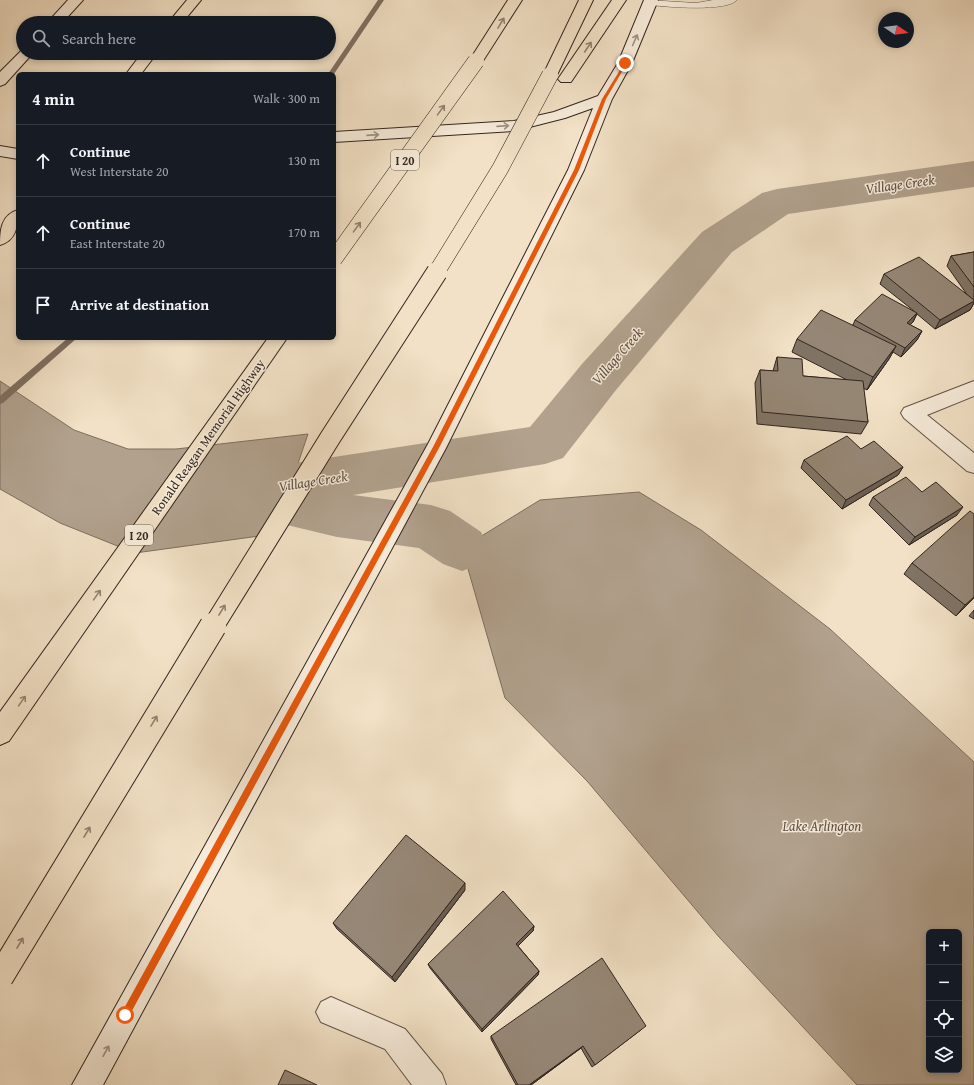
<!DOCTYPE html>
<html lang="en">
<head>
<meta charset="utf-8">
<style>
  :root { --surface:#171b24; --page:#20242c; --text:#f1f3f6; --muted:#9ea1a6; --line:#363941 }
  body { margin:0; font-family:"Gentium Book Plus",serif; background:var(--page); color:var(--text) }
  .controls { position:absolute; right:12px; bottom:12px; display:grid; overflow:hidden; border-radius:6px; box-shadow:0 2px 6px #0003 }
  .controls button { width:36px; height:36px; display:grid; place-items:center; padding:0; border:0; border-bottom:1px solid var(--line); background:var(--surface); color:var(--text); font:20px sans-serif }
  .compass { position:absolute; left:878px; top:12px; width:36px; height:36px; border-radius:50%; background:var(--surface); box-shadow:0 2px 6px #0003; rotate:103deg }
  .stop { position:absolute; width:12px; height:12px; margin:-9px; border:3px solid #ea580c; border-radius:50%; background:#fff }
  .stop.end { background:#ea580c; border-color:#fff; box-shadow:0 1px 4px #0008 }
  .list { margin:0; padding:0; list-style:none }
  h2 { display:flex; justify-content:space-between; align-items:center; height:52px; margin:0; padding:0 16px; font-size:17px }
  h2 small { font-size:13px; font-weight:400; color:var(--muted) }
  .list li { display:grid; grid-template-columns:26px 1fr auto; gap:12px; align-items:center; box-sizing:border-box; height:72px; padding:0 16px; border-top:1px solid var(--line) }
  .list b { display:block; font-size:15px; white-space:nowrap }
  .list p { margin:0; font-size:13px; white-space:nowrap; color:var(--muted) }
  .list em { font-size:13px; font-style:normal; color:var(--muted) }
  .icon { flex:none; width:22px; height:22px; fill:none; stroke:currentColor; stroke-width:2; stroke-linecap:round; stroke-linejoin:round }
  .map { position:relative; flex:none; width:974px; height:1085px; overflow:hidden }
  .search { position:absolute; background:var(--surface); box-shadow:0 2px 6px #0003; left:16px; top:16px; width:320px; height:44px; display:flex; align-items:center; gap:10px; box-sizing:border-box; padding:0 14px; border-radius:22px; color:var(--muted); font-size:15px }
  .panel { position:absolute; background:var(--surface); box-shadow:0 2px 6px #0003; left:16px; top:72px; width:320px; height:268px; border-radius:6px }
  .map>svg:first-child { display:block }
  .water { fill:#b1a18d; stroke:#7e6f61; fill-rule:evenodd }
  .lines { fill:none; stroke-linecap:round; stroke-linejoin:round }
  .stream { fill:#7e6f61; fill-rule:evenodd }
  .river { fill:#b1a18d; fill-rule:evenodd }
  .lane-casing { stroke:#625449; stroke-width:1 }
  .street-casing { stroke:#625449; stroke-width:2 }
  .secondary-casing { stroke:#32251f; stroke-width:2 }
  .highway-casing { stroke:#32251f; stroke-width:2 }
  .lane { fill:#f7ecda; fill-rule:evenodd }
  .street { fill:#f7ecda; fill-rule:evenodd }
  .secondary { fill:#f7ecda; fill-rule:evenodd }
  .highway { fill:#f2e1c6; fill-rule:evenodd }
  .highway-bridge-far2-casing { stroke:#32251f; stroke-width:17; stroke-linecap:butt }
  .highway-bridge-far1-casing { stroke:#32251f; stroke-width:22; stroke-linecap:butt }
  .highway-bridge-casing { stroke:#32251f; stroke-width:28; stroke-linecap:butt }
  .highway-bridge-far2 { stroke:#f2e1c6; stroke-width:16 }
  .highway-bridge-far1 { stroke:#f2e1c6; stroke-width:20 }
  .highway-bridge { stroke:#f2e1c6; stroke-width:26 }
  .wall { fill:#817465; stroke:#32251f }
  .shaded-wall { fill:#695e53; stroke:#32251f }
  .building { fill:#968776; stroke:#32251f }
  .oneway { stroke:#928372 }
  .oneway2 { stroke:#9e9286 }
  .route { fill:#ea580c }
  .labels { text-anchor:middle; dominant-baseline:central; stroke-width:3; stroke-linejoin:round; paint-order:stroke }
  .shield { fill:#f7ecda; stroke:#6d6157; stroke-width:1 }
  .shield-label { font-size:12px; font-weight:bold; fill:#32251f }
  .street-label { font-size:13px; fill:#32251f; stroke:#f7ecda }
  .water-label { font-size:14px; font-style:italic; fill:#5e5046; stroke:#f7ecda }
</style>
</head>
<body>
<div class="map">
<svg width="974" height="1085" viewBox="0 0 974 1085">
  <rect width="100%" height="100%" fill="#f2e1c6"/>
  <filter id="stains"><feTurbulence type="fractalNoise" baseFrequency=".005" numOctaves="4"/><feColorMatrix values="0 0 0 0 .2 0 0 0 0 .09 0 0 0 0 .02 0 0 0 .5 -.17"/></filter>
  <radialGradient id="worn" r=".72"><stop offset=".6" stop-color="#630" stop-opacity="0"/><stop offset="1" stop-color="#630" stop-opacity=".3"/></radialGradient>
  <g class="water">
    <path d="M0 381 74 430 128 449H176L308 434 274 534 135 553 60 523 0 489Z"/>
    <path d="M639 492 701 530 830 629 974 762V1085H857L719 937 587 781 505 698 462 548 540 500ZM929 932H959V1070H929Z"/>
  </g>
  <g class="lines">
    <g class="stream">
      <path d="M378 0H384L334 74H328Z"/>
      <path d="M68 338H77L3 403 0 404V396Z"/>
    </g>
    <path class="river" d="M974 161V187L788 214 732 252 616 390 563 458 545 464 353 495 431 505 450 511 481 532 489 548 481 564 462 571 443 564 419 548 337 537 262 519 225 507 217 492 225 477 243 471 530 427 582 364 702 232 762 193 777 189Z"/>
    <defs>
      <path id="lane" d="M647 0 696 3 713 0H737C727 12 667 7 651 5L647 4 646 2Z"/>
      <g id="street">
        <path d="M974 381V396L927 415 974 453V473L967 471 904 418 901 413 904 408Z"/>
        <path d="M331 997 405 1029 442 1074 446 1085H412L385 1049 321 1022 316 1012 321 1002Z"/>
      </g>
      <g id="secondary">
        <path d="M68 0H83L62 23H47Z"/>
        <path d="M644 0H658L632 63 612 99 584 170 446 448 103 1085H72L428 444 568 170 593 108 565 118 514 131 334 142V132L514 121 554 112 598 96 618 63Z"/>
        <path d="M23 49V53H33L5 84 0 86V72Z"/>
        <path d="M0 146 18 149V159L0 156Z"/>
      </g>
      <g id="highway">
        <path d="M187 0H201L182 23H168Z"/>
        <path d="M508 0H522L481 64H471L469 61Z"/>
        <path d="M579 0H593L557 75 555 78H545L543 75Z"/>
        <path d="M612 0H626L571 82H561L558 79Z"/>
        <path d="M142 53H157L141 74H126Z"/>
        <path d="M18 210C18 225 17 240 0 245 0 230 1 215 18 210Z"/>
        <path d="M268 338H287L9 741 0 745V712Z"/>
      </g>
    </defs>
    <use href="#lane" class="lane-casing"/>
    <use href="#street" class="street-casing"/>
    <use href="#secondary" class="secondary-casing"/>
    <use href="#highway" class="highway-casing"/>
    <use href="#lane" class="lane"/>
    <use href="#street" class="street"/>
    <use href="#secondary" class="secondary"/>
    <use href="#highway" class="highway"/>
    <defs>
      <g id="highway-bridge-far2">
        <path d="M334 259 476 61"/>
        <path d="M436 273 500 169 550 75"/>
      </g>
      <path id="highway-bridge-far1" d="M213 627 330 438 437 272"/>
      <path id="highway-bridge" d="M0 977 213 626"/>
    </defs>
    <use href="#highway-bridge-far2" class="highway-bridge-far2-casing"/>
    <use href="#highway-bridge-far1" class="highway-bridge-far1-casing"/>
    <use href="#highway-bridge" class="highway-bridge-casing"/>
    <use href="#highway-bridge-far2" class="highway-bridge-far2"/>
    <use href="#highway-bridge-far1" class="highway-bridge-far1"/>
    <use href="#highway-bridge" class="highway-bridge"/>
  </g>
  <g class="wall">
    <path d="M974 252V303L970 310 935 329 917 314 913 322 910 325 922 331 917 340 901 357 893 352 889 359 867 390 863 388 868 422 861 434 757 424 755 383 760 370 773 371 777 357 803 376 847 380 792 352 797 339 853 325 855 320 914 311 880 284 884 274 968 296 947 266 951 256Z"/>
    <path d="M861 449 903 467 898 475 842 509 801 468 804 460Z"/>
    <path d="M922 492 957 515 909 545 869 505 873 497Z"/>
    <path d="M912 563 974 598 956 616 904 574Z"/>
    <path d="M974 610V619L969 616Z"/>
    <path d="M465 890 395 982 337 929 333 923Z"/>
    <path d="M534 926 533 931 518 946 539 971 538 975 482 1032 430 968 428 964Z"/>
    <path d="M642 1029 592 1067 581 1048 531 1085H516L491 1039V1036Z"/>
  </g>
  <g class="shaded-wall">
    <path d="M974 301V303L970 310 935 329 940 320Z"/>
    <path d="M917 313 913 322 903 332 907 323Z"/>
    <path d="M922 331 917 340 901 357 905 348Z"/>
    <path d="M896 346 889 359 867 390 873 377Z"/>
    <path d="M903 467 898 475 842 509 846 500Z"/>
    <path d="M963 507 957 515 909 545 915 537Z"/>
    <path d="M974 597V598L956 616 965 605Z"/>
    <path d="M465 883V890L395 982 392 977Z"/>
    <path d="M534 926 533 931 515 949 516 944Z"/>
    <path d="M539 971 538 975 482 1032V1029Z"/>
    <path d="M583 1046 581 1048 531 1085H529Z"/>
  </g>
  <g class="building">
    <path d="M974 252V287L951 256Z"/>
    <path d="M919 257 974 300V301L940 320 884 274Z"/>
    <path d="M882 294 917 313 907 323 922 331 905 348 855 320Z"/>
    <path d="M821 310 896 346 873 377 797 339Z"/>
    <path d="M777 357 802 359 803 376 863 381 868 422 762 412 760 370 778 371Z"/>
    <path d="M847 436 861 449 874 441 903 467 846 500 804 460Z"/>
    <path d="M906 477 922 492 936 482 963 507 915 537 873 497Z"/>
    <path d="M970 511 974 514V597L965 605 912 563Z"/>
    <path d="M406 835 465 883 392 977 333 923Z"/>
    <path d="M503 891 534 926 516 944 539 971 482 1029 428 964Z"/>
    <path d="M602 958 646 1026 595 1065 583 1046 529 1085H518L491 1036Z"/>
    <path d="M285 1070 317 1085H278Z"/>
  </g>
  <defs><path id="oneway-shaft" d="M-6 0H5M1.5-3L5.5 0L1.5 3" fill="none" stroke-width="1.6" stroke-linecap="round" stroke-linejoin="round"/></defs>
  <g class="oneway">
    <use href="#oneway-shaft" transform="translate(501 23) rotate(-59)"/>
    <use href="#oneway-shaft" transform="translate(588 47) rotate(-56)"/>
    <use href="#oneway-shaft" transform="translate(441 110) rotate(-54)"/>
    <use href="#oneway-shaft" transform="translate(357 227) rotate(-54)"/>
    <use href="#oneway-shaft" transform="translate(97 595) rotate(-55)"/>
    <use href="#oneway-shaft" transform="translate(222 610) rotate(-58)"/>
    <use href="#oneway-shaft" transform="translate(22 701) rotate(-55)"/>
    <use href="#oneway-shaft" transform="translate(154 721) rotate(-59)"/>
    <use href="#oneway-shaft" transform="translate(87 832) rotate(-59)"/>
    <use href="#oneway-shaft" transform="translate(20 943) rotate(-59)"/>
  </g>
  <g class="oneway2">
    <use href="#oneway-shaft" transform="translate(635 40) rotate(-67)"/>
    <use href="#oneway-shaft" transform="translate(503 126) rotate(-4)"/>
    <use href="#oneway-shaft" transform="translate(373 135) rotate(-4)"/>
    <use href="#oneway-shaft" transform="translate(106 1051) rotate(-61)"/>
  </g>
  <path class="route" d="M625 62 627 63 606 99 579 170 439 448 128 1018H122V1012L433 447 574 170 602 99Z"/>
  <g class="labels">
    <g class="shield">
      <rect x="391" y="150" width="28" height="20" rx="3"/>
      <rect x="125" y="525" width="28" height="20" rx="3"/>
    </g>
    <g class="shield-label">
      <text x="405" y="160">I 20</text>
      <text x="139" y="535">I 20</text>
    </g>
    <g class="street-label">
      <text transform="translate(208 437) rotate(-55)">Ronald Reagan Memorial Highway</text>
    </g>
    <g class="water-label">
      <text transform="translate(900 184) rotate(-8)">Village Creek</text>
      <text transform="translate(617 356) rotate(-49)">Village Creek</text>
      <text transform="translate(313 481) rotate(-9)">Village Creek</text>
      <text x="822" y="826">Lake Arlington</text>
    </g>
  </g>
  <rect width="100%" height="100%" filter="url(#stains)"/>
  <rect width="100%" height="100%" fill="url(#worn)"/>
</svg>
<div class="controls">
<button>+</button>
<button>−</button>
<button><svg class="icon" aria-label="locate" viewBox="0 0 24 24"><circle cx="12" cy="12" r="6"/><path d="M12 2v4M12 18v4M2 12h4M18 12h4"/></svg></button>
<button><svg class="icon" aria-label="layers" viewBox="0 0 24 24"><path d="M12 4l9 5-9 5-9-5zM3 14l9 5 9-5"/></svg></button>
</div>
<svg class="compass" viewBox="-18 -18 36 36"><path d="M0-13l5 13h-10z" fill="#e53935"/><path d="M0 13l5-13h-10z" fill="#9ea1a6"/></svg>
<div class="stop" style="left:125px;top:1015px"></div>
<div class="stop end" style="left:625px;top:63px"></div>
<div class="search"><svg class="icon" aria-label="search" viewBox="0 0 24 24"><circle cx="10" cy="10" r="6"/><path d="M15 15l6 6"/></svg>Search here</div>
<section class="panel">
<h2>4 min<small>Walk · 300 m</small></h2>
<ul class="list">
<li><svg class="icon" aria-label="ahead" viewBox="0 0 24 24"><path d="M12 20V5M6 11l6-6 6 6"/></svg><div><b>Continue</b><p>West Interstate 20</p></div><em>130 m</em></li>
<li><svg class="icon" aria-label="ahead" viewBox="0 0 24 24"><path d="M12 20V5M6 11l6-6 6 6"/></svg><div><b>Continue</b><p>East Interstate 20</p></div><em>170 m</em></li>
<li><svg class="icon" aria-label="arrive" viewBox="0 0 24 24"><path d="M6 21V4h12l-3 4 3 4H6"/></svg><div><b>Arrive at destination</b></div></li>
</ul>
</section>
</div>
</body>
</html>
